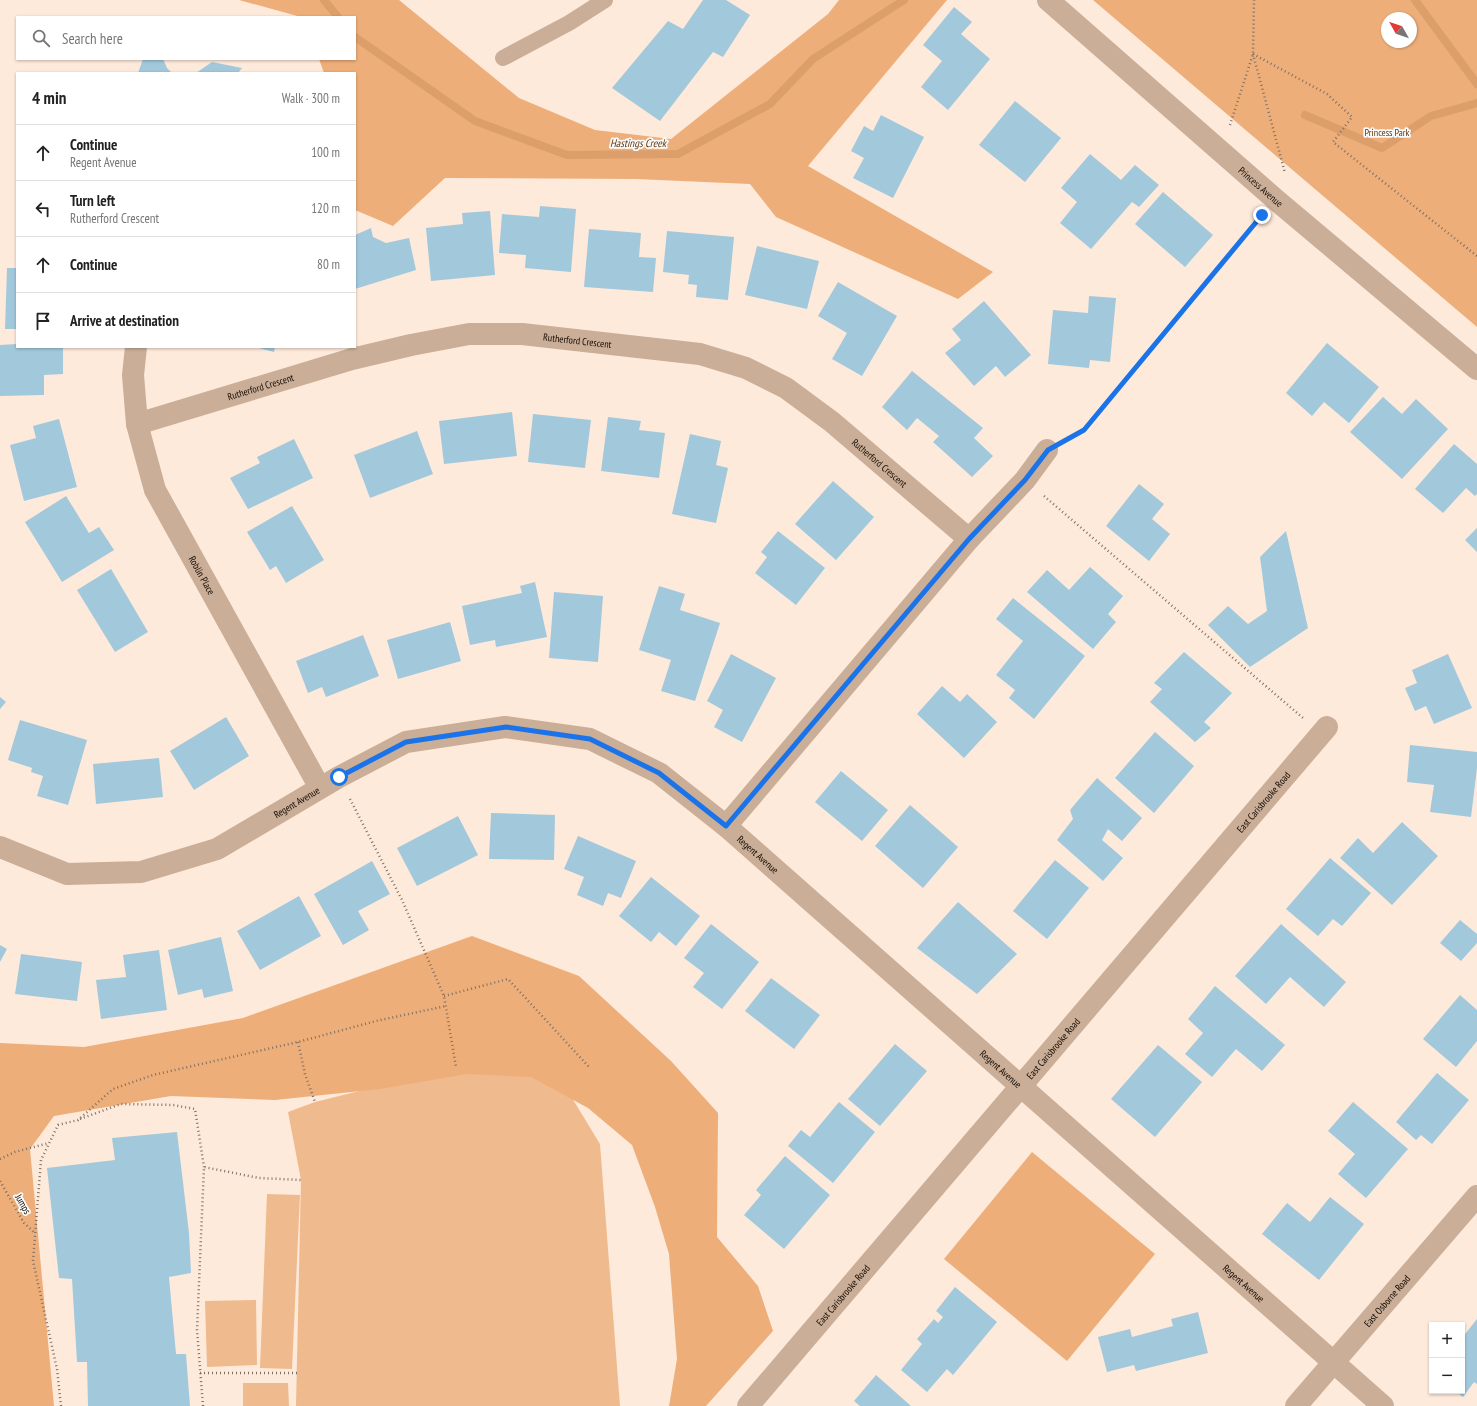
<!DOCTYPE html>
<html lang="en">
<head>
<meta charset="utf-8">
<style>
  :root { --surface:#fff; --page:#f6f6f6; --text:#222; --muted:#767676; --line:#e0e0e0 }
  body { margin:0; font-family:"PT Sans Narrow",sans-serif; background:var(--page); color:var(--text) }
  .controls { position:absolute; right:12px; bottom:12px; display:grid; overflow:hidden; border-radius:0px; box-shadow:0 1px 3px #0004 }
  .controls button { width:36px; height:36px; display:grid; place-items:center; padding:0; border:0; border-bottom:1px solid var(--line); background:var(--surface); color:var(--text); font:20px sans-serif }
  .compass { position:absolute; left:1381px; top:12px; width:36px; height:36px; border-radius:50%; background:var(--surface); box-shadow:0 1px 3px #0004; rotate:310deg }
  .stop { position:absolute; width:12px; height:12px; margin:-9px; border:3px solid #1a73e8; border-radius:50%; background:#fff }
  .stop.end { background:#1a73e8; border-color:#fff; box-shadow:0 1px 4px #0008 }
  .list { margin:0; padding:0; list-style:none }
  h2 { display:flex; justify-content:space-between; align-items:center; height:52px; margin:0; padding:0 16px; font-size:17px }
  h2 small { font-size:13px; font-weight:400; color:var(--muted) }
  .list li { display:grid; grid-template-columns:26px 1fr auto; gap:12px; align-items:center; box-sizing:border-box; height:56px; padding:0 16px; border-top:1px solid var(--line) }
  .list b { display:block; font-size:15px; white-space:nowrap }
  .list p { margin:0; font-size:13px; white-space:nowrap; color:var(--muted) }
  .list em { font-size:13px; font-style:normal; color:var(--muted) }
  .icon { flex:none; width:22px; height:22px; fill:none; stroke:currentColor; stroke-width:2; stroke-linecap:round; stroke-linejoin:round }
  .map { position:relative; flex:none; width:1477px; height:1406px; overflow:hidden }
  .search { position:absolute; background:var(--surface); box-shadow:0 1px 3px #0004; left:16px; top:16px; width:340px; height:44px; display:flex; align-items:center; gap:10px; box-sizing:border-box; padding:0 14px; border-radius:0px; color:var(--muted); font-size:15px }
  .panel { position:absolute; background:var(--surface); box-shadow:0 1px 3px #0004; left:16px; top:72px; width:340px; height:276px; border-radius:0px }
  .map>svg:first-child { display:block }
  .green { fill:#efba8e }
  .forest { fill:#edae79; fill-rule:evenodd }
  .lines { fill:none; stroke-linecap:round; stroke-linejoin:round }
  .stream { stroke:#dc9e6a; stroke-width:8 }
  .building { fill:#a2c8dc }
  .path { stroke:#7f7065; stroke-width:2.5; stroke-dasharray:1 3; stroke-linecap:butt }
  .lane { stroke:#caae97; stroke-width:16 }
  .street { stroke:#caae97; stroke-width:22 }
  .route { stroke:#1a73e8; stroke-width:5 }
  .labels { text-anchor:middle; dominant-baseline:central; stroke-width:3.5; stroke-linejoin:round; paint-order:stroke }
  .park-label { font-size:10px; fill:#5b3309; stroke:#fbfbfb }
  .street-label { font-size:10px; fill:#150b04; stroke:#fbfbfb }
  .water-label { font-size:11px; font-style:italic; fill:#613810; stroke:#fbfbfb }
</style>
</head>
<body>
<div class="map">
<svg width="1477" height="1406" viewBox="0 0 1477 1406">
  <rect width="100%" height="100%" fill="#feeadb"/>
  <g class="green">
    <path d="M456 1067 555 1070 600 1144 620 1406H296L301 1180 288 1112 315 1102Z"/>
    <path d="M267 1194 300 1195 292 1369 260 1368Z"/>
    <path d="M256 1300 257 1365 207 1367 205 1301Z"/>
    <path d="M243 1383H288L289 1406H243Z"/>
  </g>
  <g class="forest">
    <path d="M239 0H399L519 98 595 130 671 139 828 14 839 0H947L808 166 993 272 958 299 776 217 750 184 636 179 445 178 393 226 355 210V73H324L319 59H355V17H301Z"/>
    <path d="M1093 0H1477V327ZM1387 18H1411V42H1387Z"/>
    <path d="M472 936 579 976 671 1061 718 1113 717 1237 758 1286 773 1331 706 1406H669L677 1359 669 1254 655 1207 632 1145 588 1108 531 1077 467 1074 380 1089 275 1100 171 1096 54 1116 30 1149 54 1406H0V1043L84 1047 243 1018Z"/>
    <path d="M1032 1152 1155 1254 1067 1361 944 1259Z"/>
  </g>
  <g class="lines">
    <g class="stream">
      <path d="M324 0 338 17"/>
      <path d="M1415 0 1477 84"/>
      <path d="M355 37 475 121 567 155 678 154 770 104 813 59 904 0"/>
      <path d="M1305 115 1382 148 1431 116 1477 103"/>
    </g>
  </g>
  <g class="building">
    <path d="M703 0H726L750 15 723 57 713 52 660 121 612 88 668 21 683 29Z"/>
    <path d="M954 7 972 22 961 34 990 59 948 110 921 87 942 61 923 45Z"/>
    <path d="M143 59H163L167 68 172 73H138Z"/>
    <path d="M212 62 242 68 238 73H196Z"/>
    <path d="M1015 101 1061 138 1025 182 979 145Z"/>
    <path d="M881 115 924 137 893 198 853 178 864 158 851 151 864 126 873 131Z"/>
    <path d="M1090 154 1121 180 1135 165 1159 185 1139 207 1132 202 1091 249 1060 223 1077 202 1061 188Z"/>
    <path d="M1163 192 1213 235 1185 267 1135 224Z"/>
    <path d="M540 206 576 209 571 272 525 268 526 255 499 253 502 214 539 217Z"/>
    <path d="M490 211 495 275 431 281 426 228 463 224 462 213Z"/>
    <path d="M371 228 373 237 386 243 409 238 416 270 355 289V235Z"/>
    <path d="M589 229 641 233 639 257 656 258 653 292 584 287Z"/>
    <path d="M667 231 734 237 728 300 696 297 697 285 688 284 689 275 663 272Z"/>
    <path d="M757 246 819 261 807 309 745 295Z"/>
    <path d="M7 268H17V329H5Z"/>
    <path d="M838 282 897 316 862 376 832 359 847 333 818 316Z"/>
    <path d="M1089 296 1116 298 1110 362 1090 360 1089 368 1048 364 1053 310 1088 313Z"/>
    <path d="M984 301 1031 355 1005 377 996 366 974 386 945 353 961 340 952 329Z"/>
    <path d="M1327 343 1379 387 1349 423 1324 402 1312 416 1286 393Z"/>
    <path d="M17 344V347H63V374L44 375V395L0 396V345Z"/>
    <path d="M255 347H275L274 352Z"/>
    <path d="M912 371 983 428 974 438 993 456 972 477 933 442 939 436 917 418 907 430 882 407Z"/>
    <path d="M1383 397 1402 414 1416 399 1448 429 1402 479 1350 432Z"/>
    <path d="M512 412 517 456 444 464 439 421Z"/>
    <path d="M533 414 591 420 585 468 528 462Z"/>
    <path d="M608 417 641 421 639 430 665 433 659 478 601 471Z"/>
    <path d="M59 419 77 487 24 501 10 445 36 438 33 426Z"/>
    <path d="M417 431 433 474 370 498 354 455Z"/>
    <path d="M690 434 721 441 716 465 728 468 716 523 672 514Z"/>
    <path d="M294 439 313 478 248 509 230 478 260 463 257 457Z"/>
    <path d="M1454 444 1477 464V494L1475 496 1466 488 1443 513 1415 489Z"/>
    <path d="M833 481 874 517 836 560 795 524Z"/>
    <path d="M1139 484 1164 504 1152 519 1170 534 1149 561 1106 526Z"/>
    <path d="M66 496 89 533 99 527 114 550 62 582 25 522Z"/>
    <path d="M292 506 324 560 286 583 276 566 270 570 247 532Z"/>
    <path d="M1477 528V552L1465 540Z"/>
    <path d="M778 531 825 568 796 605 755 573 767 557 761 552Z"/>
    <path d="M1286 531 1308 628 1250 667 1208 625 1228 606 1248 624 1267 611 1260 557Z"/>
    <path d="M1090 567 1123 596 1108 614 1116 622 1093 649 1027 592 1047 570 1069 590Z"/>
    <path d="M111 569 148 632 115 652 77 590Z"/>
    <path d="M535 582 547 637 496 647 495 640 470 645 462 606 522 593 520 586Z"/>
    <path d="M659 586 685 594 680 610 720 623 695 701 661 691 671 660 639 650Z"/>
    <path d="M554 592 603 596 598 662 549 658Z"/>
    <path d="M1013 598 1085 656 1034 719 1009 698 1015 690 996 675 1023 641 996 619Z"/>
    <path d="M450 622 461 661 398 679 387 640Z"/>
    <path d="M363 635 379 676 326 697 322 687 308 693 296 661Z"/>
    <path d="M1184 652 1232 693 1204 722 1211 728 1195 742 1150 702 1162 689 1154 683Z"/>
    <path d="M731 654 776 678 742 742 714 727 723 710 707 701Z"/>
    <path d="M1448 654 1472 708 1434 724 1426 706 1415 711 1405 688 1417 683 1412 670Z"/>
    <path d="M942 686 960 702 967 694 997 722 964 758 917 714Z"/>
    <path d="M0 697 6 702 0 709Z"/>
    <path d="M226 717 249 756 194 790 170 751Z"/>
    <path d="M20 720 87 740 68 805 37 796 43 776 31 772 32 768 8 760Z"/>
    <path d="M1155 732 1194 766 1154 813 1115 778Z"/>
    <path d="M1410 745 1477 752V768L1471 817 1430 812 1434 785 1407 782Z"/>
    <path d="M159 758 163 797 96 804 93 764Z"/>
    <path d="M841 771 888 810 862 841 815 802Z"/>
    <path d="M1097 778 1142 818 1122 841 1108 829 1102 840 1123 858 1103 881 1057 840 1073 819 1070 810Z"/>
    <path d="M910 805 958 847 923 888 875 846Z"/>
    <path d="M491 813 555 815 554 860 489 859Z"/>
    <path d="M458 816 478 855 417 886 397 848Z"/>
    <path d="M1402 822 1438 856 1392 905 1340 858 1358 838 1373 853Z"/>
    <path d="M578 836 636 861 621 898 608 893 603 906 577 895 584 877 564 869Z"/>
    <path d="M1330 858 1371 893 1342 926 1333 919 1318 936 1286 909Z"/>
    <path d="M1055 860 1089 888 1047 939 1013 911Z"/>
    <path d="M372 861 390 894 358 911 369 930 343 945 314 894Z"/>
    <path d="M651 877 700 916 676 946 659 932 651 942 619 916Z"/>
    <path d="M299 896 321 936 260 970 237 931Z"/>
    <path d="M958 902 1017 954 977 994 917 948Z"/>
    <path d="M1460 920 1477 934V943L1461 961 1440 943Z"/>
    <path d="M711 924 759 962 722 1009 693 987 704 973 684 958Z"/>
    <path d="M1281 924 1346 982 1324 1007 1290 977 1266 1004 1235 976Z"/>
    <path d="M221 937 233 991 204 998 202 989 178 995 168 950Z"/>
    <path d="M0 945 7 949 0 962Z"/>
    <path d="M159 950 167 1010 101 1019 96 980 126 977 123 955Z"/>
    <path d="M21 954 82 962 77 1001 15 994Z"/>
    <path d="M771 978 820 1015 794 1049 745 1011Z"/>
    <path d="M1215 986 1285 1045 1262 1071 1236 1049 1212 1077 1185 1054 1203 1033 1188 1019Z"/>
    <path d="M1460 995 1477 1010V1041L1456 1067 1423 1039Z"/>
    <path d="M895 1044 927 1071 880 1126 848 1099Z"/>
    <path d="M1158 1045 1202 1082 1155 1137 1111 1099Z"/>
    <path d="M1437 1073 1469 1100 1432 1144 1421 1135 1416 1140 1396 1122Z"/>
    <path d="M839 1102 875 1132 833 1183 788 1146 801 1130 810 1137Z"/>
    <path d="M1353 1102 1408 1149 1366 1198 1338 1174 1355 1154 1328 1131Z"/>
    <path d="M177 1132 189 1233 191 1273 169 1277 176 1354H186L190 1406H88L87 1362H77L72 1279 59 1278 47 1168 115 1160 112 1138Z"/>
    <path d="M785 1156 830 1195 784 1249 744 1215 761 1195 756 1190Z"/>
    <path d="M1330 1197 1364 1224 1319 1280 1262 1234 1287 1203 1310 1222Z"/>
    <path d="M955 1287 997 1322 953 1375 947 1369 927 1392 901 1370 922 1344 917 1339 934 1319 938 1323 943 1317 936 1311Z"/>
    <path d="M1198 1312 1208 1353 1136 1371 1134 1365 1107 1372 1098 1337 1130 1329 1132 1337 1173 1326 1171 1319Z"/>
    <path d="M1477 1319V1384L1474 1382 1463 1397 1455 1391H1462V1338Z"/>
    <path d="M876 1375 911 1406H860L854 1401Z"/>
  </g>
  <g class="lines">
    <g class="path">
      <path d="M1253 54 1285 173"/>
      <path d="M1253 54 1327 94 1352 117 1333 142 1477 256"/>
      <path d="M1230 125 1253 54 1254 0"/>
      <path d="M1068 438 1085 430 1259 218"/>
      <path d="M1044 496 1303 718"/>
      <path d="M350 799 402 900 444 996 456 1067"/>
      <path d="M444 996 508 979 589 1067"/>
      <path d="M298 1042 305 1074 315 1102"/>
      <path d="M80 1119 121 1104 173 1105 195 1109 204 1167"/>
      <path d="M0 1159 15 1152 49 1143"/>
      <path d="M0 1181 24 1223 35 1233"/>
      <path d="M200 1373H297"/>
      <path d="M61 1406 57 1369 33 1261 41 1160 58 1125 78 1120 113 1089 153 1075 298 1042 376 1021 446 1006"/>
      <path d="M203 1406 197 1330 204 1167 259 1178 301 1180"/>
    </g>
    <path class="lane" d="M503 58 569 23 605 0"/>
    <g class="street">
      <path id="s1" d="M1048 0 1275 199 1477 369"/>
      <path id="s2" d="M136 347 133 375 137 424 155 490 320 788"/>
      <path id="s3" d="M137 424 352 359 411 345 469 334H522L700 354 746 368 786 388 832 422 969 539"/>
      <path d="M726 826 969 539 1025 480 1047 450"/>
      <path id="s4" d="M0 847 67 874 141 872 217 849 339 777 406 742 505 727 590 739 659 773 726 826 1383 1406"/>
      <path id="s5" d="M748 1406 1327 727"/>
      <path id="s6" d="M1296 1406 1477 1196"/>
    </g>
  </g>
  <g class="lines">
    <path class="route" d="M339 777 406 742 506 727 590 739 659 773 726 826 969 539 1025 480 1048 450 1084 430 1262 215"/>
  </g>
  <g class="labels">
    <g class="park-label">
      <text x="1387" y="132">Princess Park</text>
    </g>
    <g class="street-label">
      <text stroke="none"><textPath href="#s1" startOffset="283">Princess Avenue</textPath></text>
      <text stroke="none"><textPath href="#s3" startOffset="453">Rutherford Crescent</textPath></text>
      <text stroke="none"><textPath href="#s3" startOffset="129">Rutherford Crescent</textPath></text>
      <text stroke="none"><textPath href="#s3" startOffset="789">Rutherford Crescent</textPath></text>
      <text stroke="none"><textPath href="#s2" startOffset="243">Roblin Place</textPath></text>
      <text stroke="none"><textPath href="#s5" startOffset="794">East Carisbrooke Road</textPath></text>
      <text stroke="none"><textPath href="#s4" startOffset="318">Regent Avenue</textPath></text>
      <text stroke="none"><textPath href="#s4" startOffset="834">Regent Avenue</textPath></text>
      <text stroke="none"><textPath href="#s5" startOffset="470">East Carisbrooke Road</textPath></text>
      <text stroke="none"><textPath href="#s4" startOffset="1158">Regent Avenue</textPath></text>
      <text transform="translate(23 1204) rotate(60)">Jumps</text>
      <text stroke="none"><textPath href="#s4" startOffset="1482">Regent Avenue</textPath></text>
      <text stroke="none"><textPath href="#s5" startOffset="146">East Carisbrooke Road</textPath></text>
      <text stroke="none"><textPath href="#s6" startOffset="139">East Osborne Road</textPath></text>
    </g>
    <g class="water-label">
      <text x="638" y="143">Hastings Creek</text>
    </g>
  </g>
</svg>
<div class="controls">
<button>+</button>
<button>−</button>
</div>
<svg class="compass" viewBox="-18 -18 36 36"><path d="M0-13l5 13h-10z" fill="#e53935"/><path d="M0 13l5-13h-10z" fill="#767676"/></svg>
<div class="stop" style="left:339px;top:777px"></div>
<div class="stop end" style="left:1262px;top:215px"></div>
<div class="search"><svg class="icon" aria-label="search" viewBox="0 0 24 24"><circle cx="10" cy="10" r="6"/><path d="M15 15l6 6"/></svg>Search here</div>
<section class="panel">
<h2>4 min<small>Walk · 300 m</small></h2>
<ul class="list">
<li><svg class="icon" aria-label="ahead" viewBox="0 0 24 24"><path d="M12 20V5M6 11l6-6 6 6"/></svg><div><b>Continue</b><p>Regent Avenue</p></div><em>100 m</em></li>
<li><svg class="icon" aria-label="left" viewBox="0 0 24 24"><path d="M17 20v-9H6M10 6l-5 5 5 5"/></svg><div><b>Turn left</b><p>Rutherford Crescent</p></div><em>120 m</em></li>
<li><svg class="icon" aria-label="ahead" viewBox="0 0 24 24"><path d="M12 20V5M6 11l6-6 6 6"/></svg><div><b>Continue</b></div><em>80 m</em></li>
<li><svg class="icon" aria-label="arrive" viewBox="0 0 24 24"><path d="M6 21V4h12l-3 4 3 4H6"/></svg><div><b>Arrive at destination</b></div></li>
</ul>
</section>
</div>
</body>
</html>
